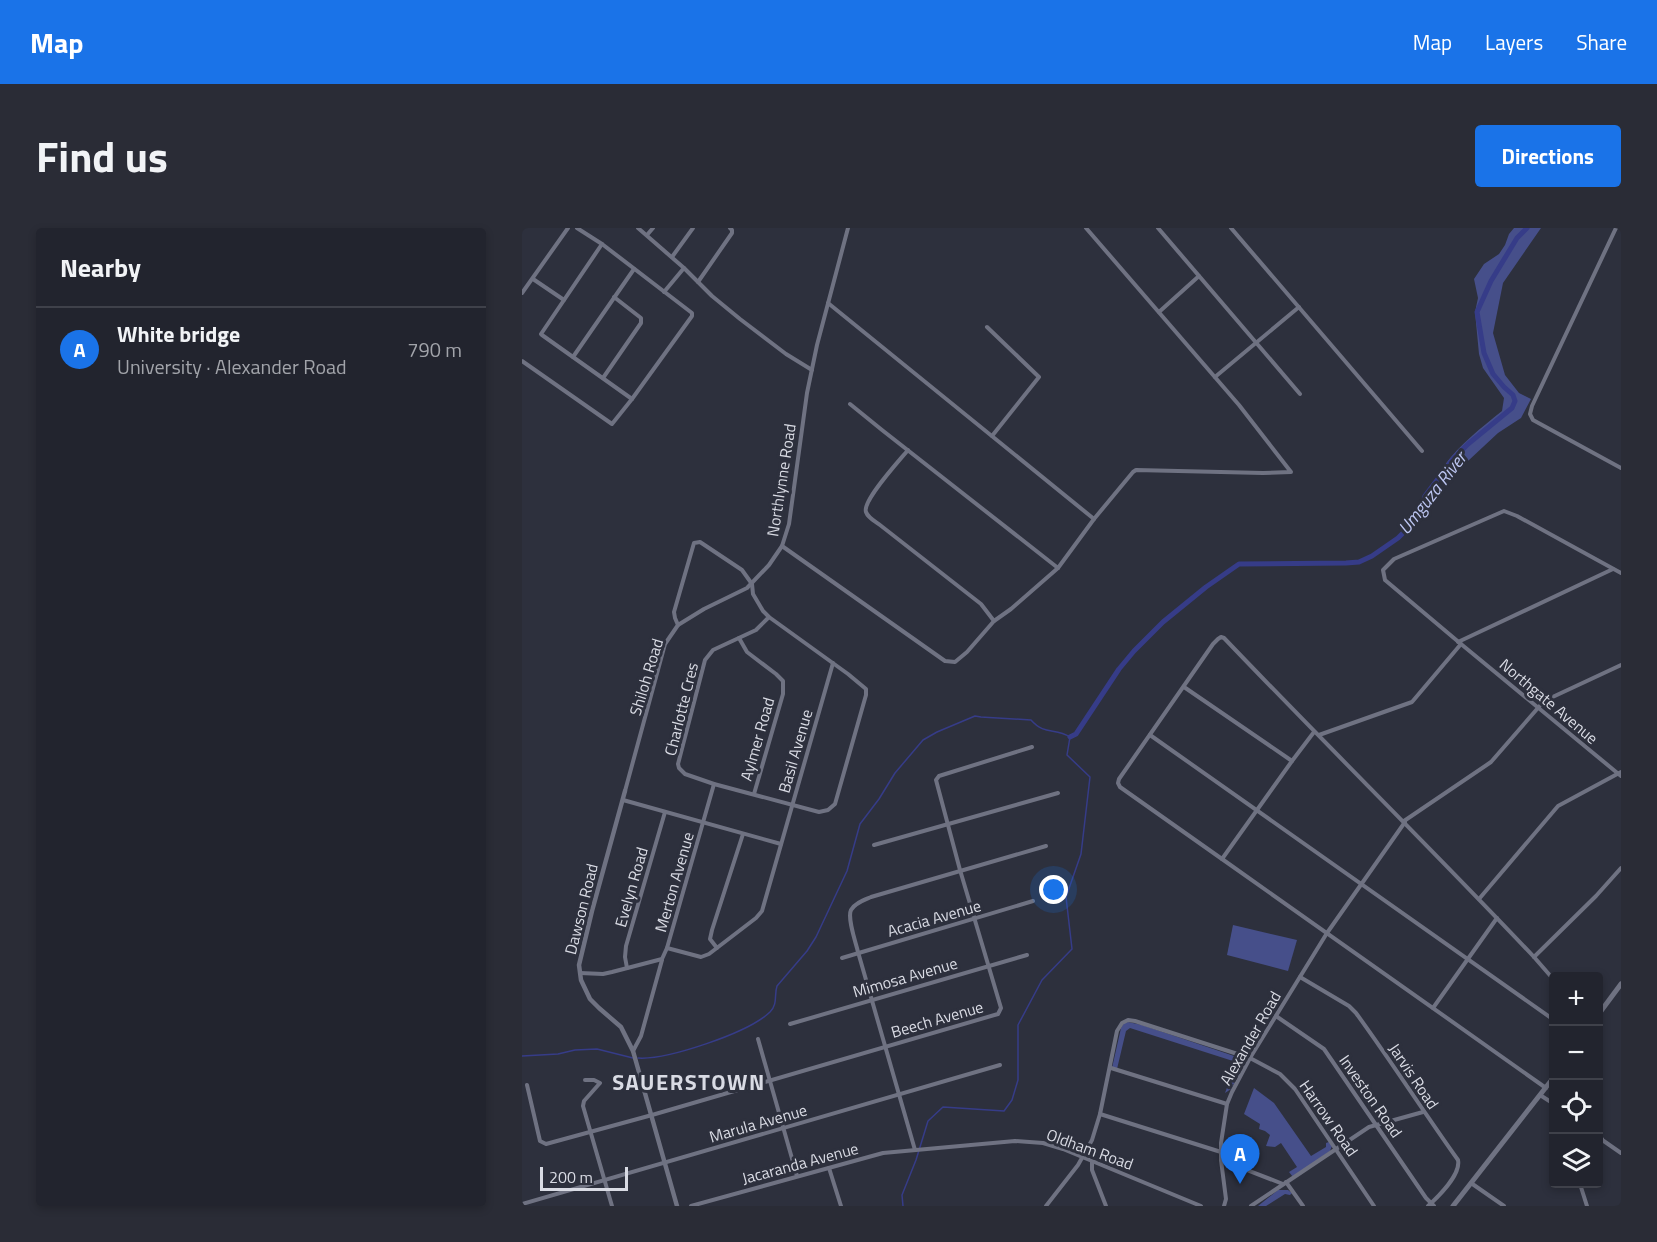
<!DOCTYPE html>
<html lang="en">
<head>
<meta charset="utf-8">
<style>
  :root { --surface:#22242e; --page:#2a2c36; --text:#f1f3f6; --muted:#a2a4aa; --line:#3f414a; --accent:#1a73e8 }
  body { margin:0; font-family:"Titillium Web",sans-serif; background:var(--page); color:var(--text) }
  .controls { position:absolute; right:18px; bottom:18px; display:grid; overflow:hidden; border-radius:6px; box-shadow:0 3px 9px #0003 }
  .controls button { width:54px; height:54px; display:grid; place-items:center; padding:0; border:0; border-bottom:2px solid var(--line); background:var(--surface); color:var(--text); font:30px sans-serif }
  .scale { position:absolute; left:18px; bottom:15px; width:88px; box-sizing:border-box; padding-left:6px; border:3px solid #d9dbe4; border-top:0; font-size:16px; line-height:21px; white-space:nowrap; color:#d9dbe4; -webkit-text-stroke:4px #2d303d; paint-order:stroke }
  .you { position:absolute; left:532px; top:662px; width:21px; height:21px; margin:-15px; border:4px solid #fff; border-radius:50%; background:#1a73e8; box-shadow:0 0 0 9px #1a73e833 }
  .badge { display:grid; place-items:center; width:39px; height:39px; border-radius:50%; background:var(--accent); color:#fff; font-size:20px; font-weight:700 }
  .pin { position:absolute; translate:-50% -50px; filter:drop-shadow(0 2px 3px #0008) }
  .pin::after { content:''; position:absolute; top:32px; width:21px; height:18px; background:inherit; clip-path:polygon(0 0,100% 0,50% 100%) }
  .list { margin:0; padding:0; list-style:none }
  h2 { display:flex; justify-content:space-between; align-items:center; height:78px; margin:0; padding:0 24px; font-size:26px }
  h2 small { font-size:20px; font-weight:400; color:var(--muted) }
  .list li { display:grid; grid-template-columns:39px 1fr auto; gap:18px; align-items:center; box-sizing:border-box; height:84px; padding:0 24px; border-top:2px solid var(--line) }
  .list b { display:block; font-size:22px; white-space:nowrap }
  .list p { margin:0; font-size:20px; white-space:nowrap; color:var(--muted) }
  .list em { font-size:20px; font-style:normal; color:var(--muted) }
  .icon { flex:none; width:33px; height:33px; fill:none; stroke:currentColor; stroke-width:2; stroke-linecap:round; stroke-linejoin:round }
  .map { position:relative; flex:none; width:1099px; height:978px; overflow:hidden; border-radius:6px }
  header { display:flex; align-items:center; gap:36px; box-sizing:border-box; height:84px; padding:0 30px; background:var(--accent); color:#fff }
  header strong { font-size:28px }
  nav { display:flex; gap:33px; margin-inline-start:auto; font-size:21px }
  .intro { display:flex; align-items:center; justify-content:space-between; box-sizing:border-box; height:144px; padding:0 36px }
  h1 { margin:0; font-size:42px }
  .button { padding:15px 27px; border-radius:6px; background:var(--accent); color:#fff; font-size:21px; font-weight:700 }
  main { display:flex; gap:36px; padding:0 36px }
  aside { flex:1; background:var(--surface); border-radius:6px; box-shadow:0 3px 9px #0003 }
  .map>svg:first-child { display:block }
  .green { fill:#464f8a }
  .lines { fill:none; stroke-linecap:round; stroke-linejoin:round }
  .stream { stroke:#363c88; stroke-width:1.5 }
  .river { stroke:#363c88; stroke-width:5 }
  .minor { stroke:#6f7282; stroke-width:4 }
  .tertiary { stroke:#6f7282; stroke-width:4.5 }
  .secondary { stroke:#6f7282; stroke-width:5 }
  .labels { text-anchor:middle; dominant-baseline:central; stroke-width:6; stroke-linejoin:round; paint-order:stroke }
  .street-label { font-size:16px; fill:#d9dbe4; stroke:#2d303d }
  .water-label { font-size:18px; font-style:italic; fill:#bdc6f2; stroke:#2d303d }
  .district-label { font-size:22px; font-weight:bold; letter-spacing:1.5px; fill:#d9dbe4; stroke:#2d303d }
</style>
</head>
<body>
<header>
<strong>Map</strong>
<nav><a>Map</a><a>Layers</a><a>Share</a></nav>
</header>
<div class="intro"><h1>Find us</h1><a class="button">Directions</a></div>
<main>
<aside>
<h2>Nearby<small></small></h2>
<ul class="list">
<li><span class="badge">A</span><div><b>White bridge</b><p>University · Alexander Road</p></div><em>790 m</em></li>
</ul>
</aside>
<div class="map">
<svg width="1099" height="978" viewBox="0 0 1099 978">
  <rect width="100%" height="100%" fill="#2d303d"/>
  <g class="green">
    <path d="M992 0H1019L981 55 971 105 983 147 997 165 1009 171 999 190 976 205 932 246 922 238C938 216 959 200 980 183L982 170 961 140 957 126 953 84 956 70 952 51 962 36 977 26 983 17 987 6Z"/>
    <path d="M711 697 775 712 766 743 705 727Z"/>
    <path d="M606 794 620 797 721 831 723 835 709 861 703 865 707 854 716 839 714 834 608 800 604 803 595 841 590 840 599 800 602 795Z"/>
    <path d="M732 860 752 875 789 928 804 919V915L807 914 810 918 808 923 771 949 767 944 775 939 759 915 753 919 744 918 748 907 743 903 737 901 738 896 722 886Z"/>
    <path d="M756 962H766L770 965 768 967 763 966 744 978H736Z"/>
  </g>
  <g class="lines">
    <g class="stream">
      <path d="M0 828 36 826 53 822 75 821 111 830"/>
      <path d="M116 830C145 832 226 805 248 784 256 776 252 767 255 758L285 723 294 709 325 643 338 596 357 571 373 545 401 512 415 504 453 488 459 489 509 492C523 508 533 499 548 509L545 527 568 549 559 626 544 669 550 721 520 752 496 797V852L490 872 482 883 421 879 406 893 394 932 380 967 381 978"/>
    </g>
    <path class="river" d="M548 509 554 506 597 441 612 423 641 394 684 359 717 336 824 335 837 334 850 328 876 310 889 297 897 286 903 268 931 231 946 216 990 180 993 173 991 167 982 159 971 146 962 125 955 84 969 53 995 10 1005 0"/>
    <g class="minor">
      <path d="M116 0 162 40 190 68 218 91 264 126 290 142"/>
      <path d="M636 0 778 166"/>
      <path d="M709 0 900 223"/>
      <path d="M1094 0 1010 178 1008 186 1011 192 1099 240"/>
      <path d="M125 7 131 0"/>
      <path d="M80 16 19 106 20 107 110 171"/>
      <path d="M150 29 171 0"/>
      <path d="M11 51 42 72"/>
      <path d="M176 54 210 5V2L208 0"/>
      <path d="M142 64 162 40"/>
      <path d="M0 65 46 0"/>
      <path d="M306 75 572 291"/>
      <path d="M637 84 677 48"/>
      <path d="M465 99 517 149 470 208"/>
      <path d="M51 129 112 41"/>
      <path d="M0 133 90 196 110 171 170 88V85L80 16 55 0"/>
      <path d="M693 149 777 79"/>
      <path d="M81 150 119 95V90L92 69"/>
      <path d="M328 176 360 202 536 340"/>
      <path d="M386 222C377 233 340 273 344 284 346 290 354 294 358 297L459 376 472 393"/>
      <path d="M260 318 423 433 433 434 445 424 472 393 489 381 536 340 572 291 611 244 614 242 741 245 769 244 717 177 564 0"/>
      <path d="M156 397 182 381 225 360 247 337 260 318 267 296 285 165 295 117 326 0"/>
      <path d="M217 410 225 424 254 446 261 453V466L232 566"/>
      <path d="M936 414 1091 341"/>
      <path d="M939 416 1099 548"/>
      <path d="M662 459 770 533 700 631 1024 860"/>
      <path d="M628 507 1032 792"/>
      <path d="M797 507 890 474 939 416 863 352 861 342 872 331 982 283 995 288 1099 345"/>
      <path d="M770 533 792 504"/>
      <path d="M103 563 143 416 156 397 153 390 152 384 172 315 178 314 220 342 230 356 231 366 241 383 247 389 326 446 344 461V467L313 576 306 582 297 584 192 556 163 546 157 540 156 536 183 432 191 422 234 402 247 389"/>
      <path d="M101 572 259 616"/>
      <path d="M882 593 969 534 1022 473 1099 437"/>
      <path d="M352 617 536 565"/>
      <path d="M700 631 598 559 596 555 597 551 691 416 696 411 699 409 702 410C805 518 910 621 1012 729L1032 752"/>
      <path d="M957 671 1036 578 1099 544"/>
      <path d="M145 720 179 729 187 726 234 690 240 683 311 435"/>
      <path d="M195 720 188 711 190 702 221 606"/>
      <path d="M1012 729 1074 668 1099 640"/>
      <path d="M320 730 511 673"/>
      <path d="M105 740 103 729 104 718 143 584"/>
      <path d="M58 745 81 746 90 744 140 731 145 720 192 556"/>
      <path d="M778 749 827 778 834 785C869 833 901 883 936 932 939 946 917 968 906 978"/>
      <path d="M911 780 975 690"/>
      <path d="M754 788 802 821 904 970 912 978"/>
      <path d="M268 796 505 727"/>
      <path d="M236 811 275 948"/>
      <path d="M111 823 119 808 140 732"/>
      <path d="M589 840 705 876"/>
      <path d="M63 852H72L78 855 62 873 61 878 90 978"/>
      <path d="M5 857 18 913 24 916 130 887 476 786 479 780 438 642 414 552 417 548 510 519"/>
      <path d="M1018 867 1032 876"/>
      <path d="M578 886 699 924"/>
      <path d="M1076 909 1099 925"/>
      <path d="M1076 917 1080 911"/>
      <path d="M393 922 336 724C334 715 325 690 329 682 333 675 342 672 349 669L524 618"/>
      <path d="M699 932 761 956"/>
      <path d="M570 933V942L584 978"/>
      <path d="M307 940 319 978"/>
      <path d="M764 954 781 978"/>
      <path d="M949 955 982 978"/>
      <path d="M1058 956 1065 978"/>
      <path d="M0 976 478 837"/>
      <path d="M169 978 361 925 493 913 521 915 541 921 679 978"/>
      <path d="M524 978 556 937 570 912 578 886 595 803 600 795 606 792 613 793 728 830 758 846 773 861 852 978"/>
      <path d="M702 978 704 971 699 932V915L705 876 710 864 728 830 805 705 883 594"/>
      <path d="M729 978 847 899 901 884"/>
    </g>
    <path class="tertiary" d="M103 563 70 683 57 737 59 752 68 771 77 780 99 799 111 823 155 978"/>
    <g class="secondary">
      <path d="M1076 787 1099 756"/>
      <path d="M931 978 1032 849"/>
    </g>
  </g>
  <g class="labels">
    <g class="street-label">
      <text transform="translate(259 252) rotate(-81)">Northlynne Road</text>
      <text transform="translate(124 449) rotate(-73)">Shiloh Road</text>
      <text transform="translate(1027 473) rotate(40)">Northgate Avenue</text>
      <text transform="translate(159 481) rotate(-76)">Charlotte Cres</text>
      <text transform="translate(235 511) rotate(-74)">Aylmer Road</text>
      <text transform="translate(273 523) rotate(-74)">Basil Avenue</text>
      <text transform="translate(152 654) rotate(-74)">Merton Avenue</text>
      <text transform="translate(109 659) rotate(-74)">Evelyn Road</text>
      <text transform="translate(59 681) rotate(-76)">Dawson Road</text>
      <text transform="translate(412 690) rotate(-16)">Acacia Avenue</text>
      <text transform="translate(383 749) rotate(-16)">Mimosa Avenue</text>
      <text transform="translate(415 791) rotate(-16)">Beech Avenue</text>
      <text transform="translate(728 810) rotate(-60)">Alexander Road</text>
      <text transform="translate(892 848) rotate(56)">Jarvis Road</text>
      <text transform="translate(849 868) rotate(55)">Investon Road</text>
      <text transform="translate(807 890) rotate(55)">Harrow Road</text>
      <text transform="translate(236 895) rotate(-16)">Marula Avenue</text>
      <text transform="translate(568 921) rotate(20)">Oldham Road</text>
      <text transform="translate(278 935) rotate(-15)">Jacaranda Avenue</text>
    </g>
    <g class="water-label">
      <text transform="translate(910 265) rotate(-52)">Umguza River</text>
    </g>
    <g class="district-label">
      <text x="167" y="854">SAUERSTOWN</text>
    </g>
  </g>
</svg>
<div class="controls">
<button>+</button>
<button>−</button>
<button><svg class="icon" aria-label="locate" viewBox="0 0 24 24"><circle cx="12" cy="12" r="6"/><path d="M12 2v4M12 18v4M2 12h4M18 12h4"/></svg></button>
<button><svg class="icon" aria-label="layers" viewBox="0 0 24 24"><path d="M12 4l9 5-9 5-9-5zM3 14l9 5 9-5"/></svg></button>
</div>
<div class="scale">200 m</div>
<div class="you"></div>
<div class="pin badge" style="left:718px;top:956px">A</div>
</div>
</main>
</body>
</html>
